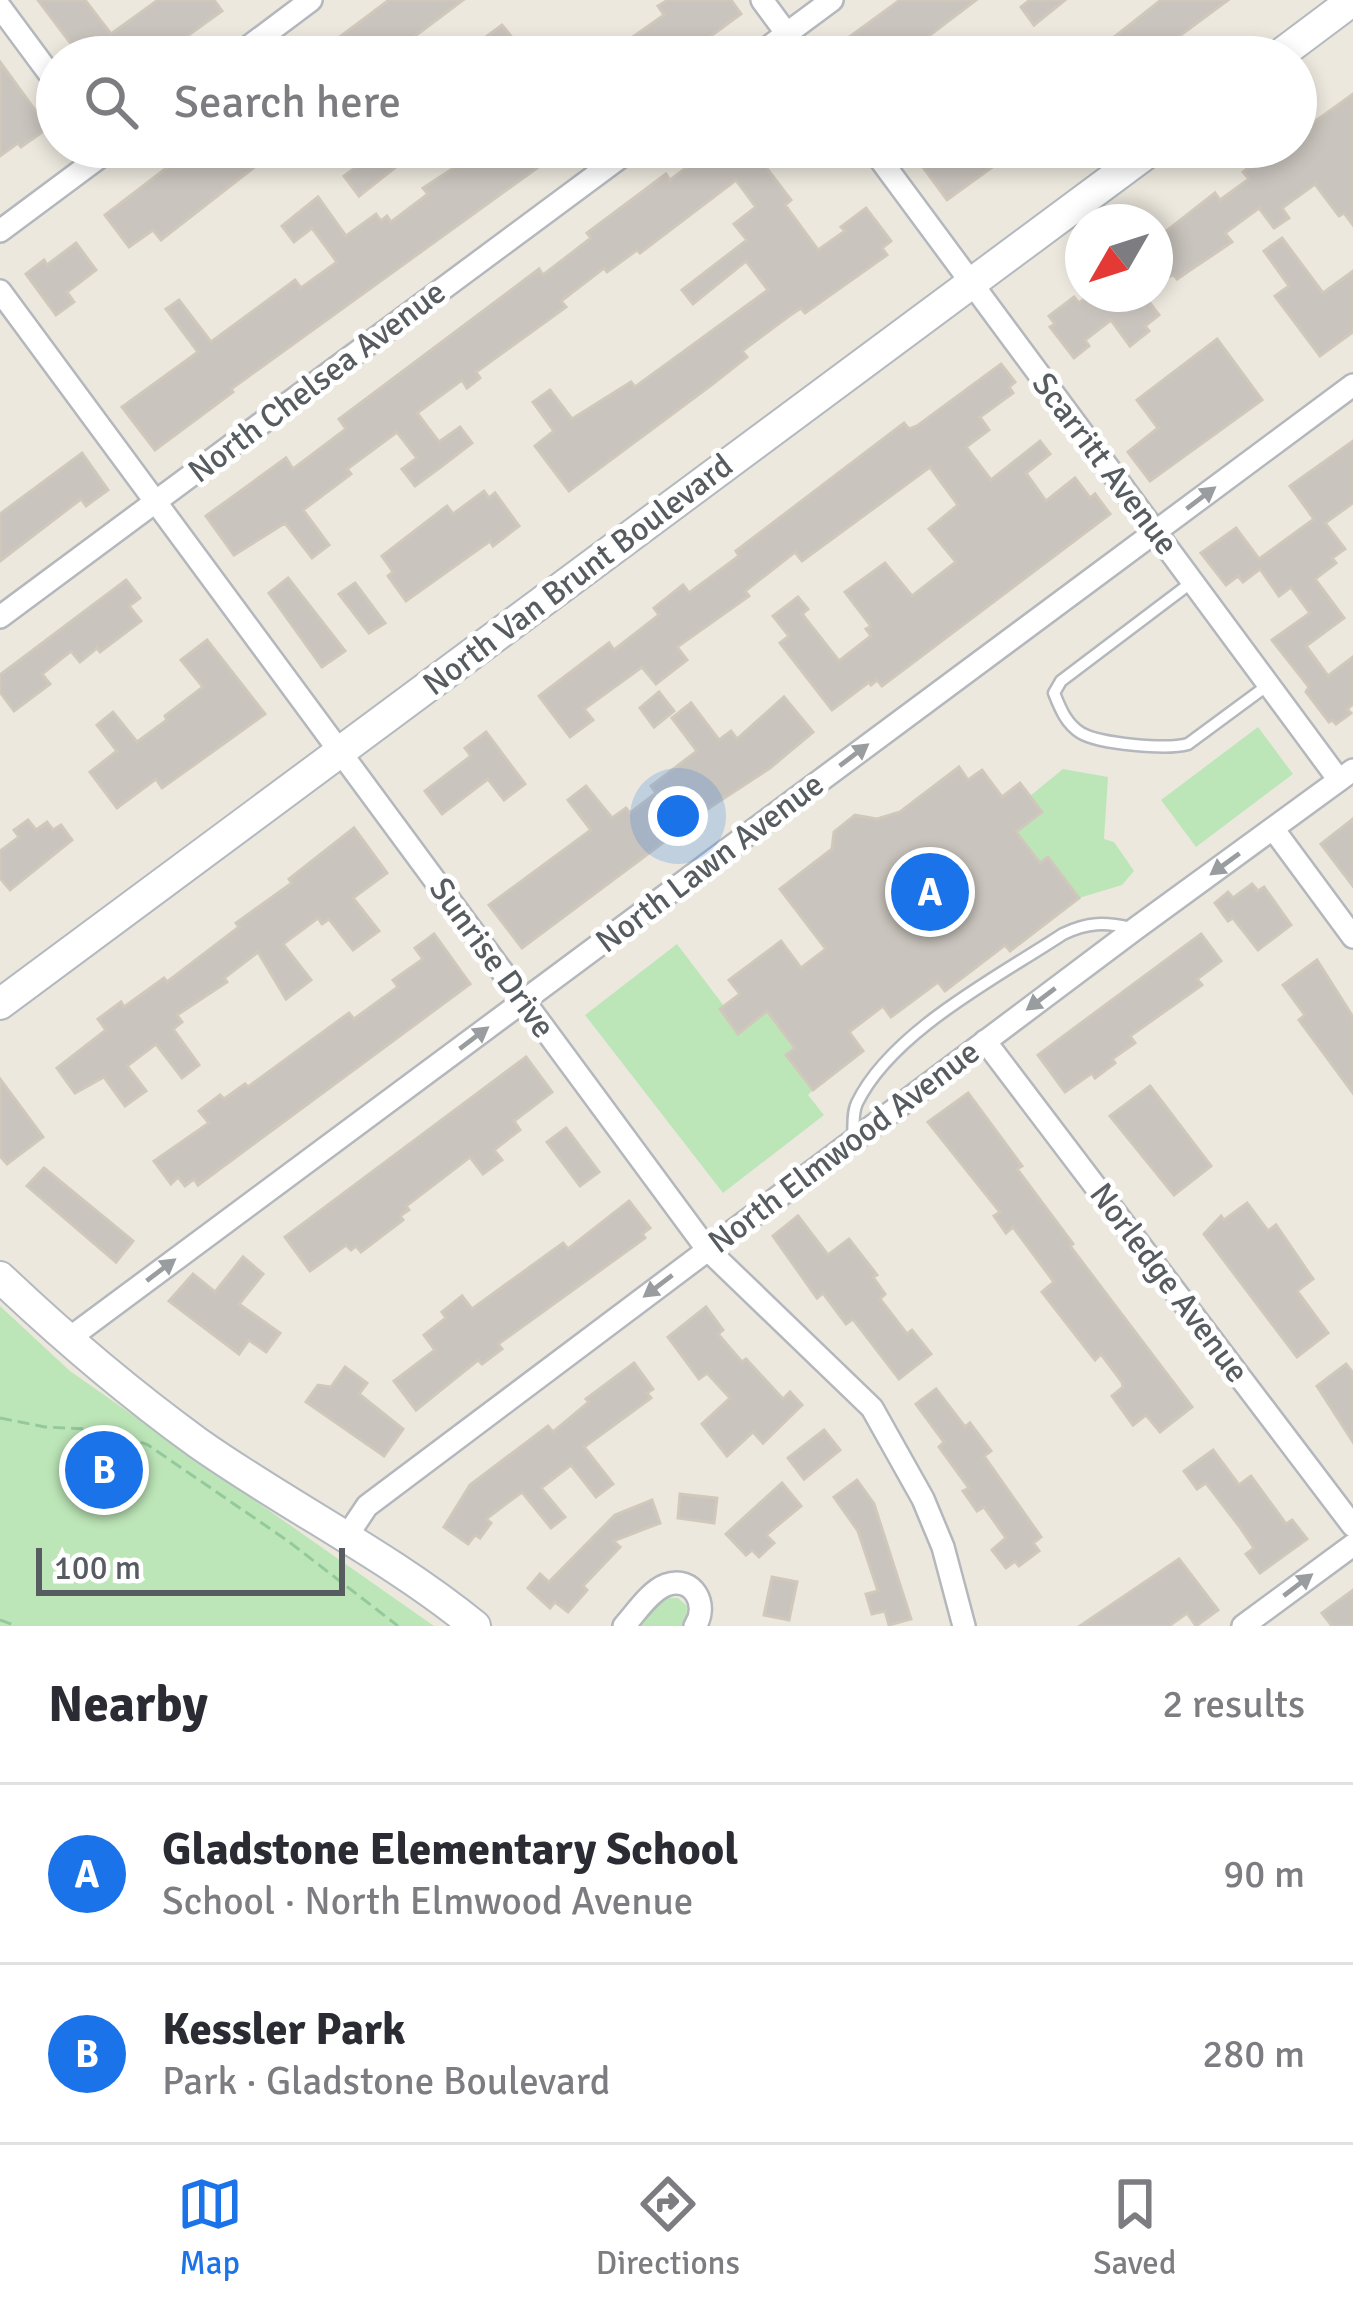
<!DOCTYPE html>
<html lang="en">
<head>
<meta charset="utf-8">
<style>
  :root { --surface:#fff; --page:#f7f7f7; --text:#2b2b33; --muted:#7c7c81; --line:#e1e1e2; --accent:#1a73e8 }
  body { margin:0; font-family:Signika,sans-serif; background:var(--page); color:var(--text) }
  .compass { position:absolute; left:1065px; top:204px; width:108px; height:108px; border-radius:50%; background:var(--surface); box-shadow:0 6px 18px #0003; rotate:231deg }
  .scale { position:absolute; left:36px; bottom:30px; width:309px; box-sizing:border-box; padding-left:12px; border:6px solid #575c61; border-top:0; font-size:33px; line-height:42px; white-space:nowrap; color:#575c61; -webkit-text-stroke:9px #fff; paint-order:stroke }
  .you { position:absolute; left:678px; top:816px; width:42px; height:42px; margin:-30px; border:9px solid #fff; border-radius:50%; background:#1a73e8; box-shadow:0 0 0 18px #1a73e833 }
  .badge { display:grid; place-items:center; width:78px; height:78px; border-radius:50%; background:var(--accent); color:#fff; font-size:39px; font-weight:700 }
  .pin { position:absolute; translate:-50% -50%; border:6px solid #fff; box-shadow:0 3px 12px #0006 }
  .list { margin:0; padding:0; list-style:none }
  h2 { display:flex; justify-content:space-between; align-items:center; height:156px; margin:0; padding:0 48px; font-size:51px }
  h2 small { font-size:39px; font-weight:400; color:var(--muted) }
  .list li { display:grid; grid-template-columns:78px 1fr auto; gap:36px; align-items:center; box-sizing:border-box; height:180px; padding:0 48px; border-top:3px solid var(--line) }
  .list b { display:block; font-size:45px; white-space:nowrap }
  .list p { margin:0; font-size:39px; white-space:nowrap; color:var(--muted) }
  .list em { font-size:39px; font-style:normal; color:var(--muted) }
  .icon { flex:none; width:66px; height:66px; fill:none; stroke:currentColor; stroke-width:2; stroke-linecap:round; stroke-linejoin:round }
  .map { position:relative; flex:none; width:1353px; height:1626px; overflow:hidden }
  .search { position:absolute; background:var(--surface); box-shadow:0 6px 18px #0003; left:36px; right:36px; top:36px; height:132px; display:flex; align-items:center; gap:30px; box-sizing:border-box; padding:0 42px; border-radius:66px; color:var(--muted); font-size:45px }
  .sheet { height:516px; background:var(--surface) }
  nav { display:flex; justify-content:space-around; align-items:center; box-sizing:border-box; height:168px; border-top:3px solid var(--line); background:var(--surface); font-size:33px; color:var(--muted) }
  nav a { display:grid; justify-items:center; gap:6px }
  nav .on { color:var(--accent) }
  .map>svg:first-child { display:block }
  .green { fill:#bde6b8 }
  .building { fill:#c9c4bd; stroke:#d1c8bc; stroke-width:3 }
  .lines { fill:none; stroke-linecap:round; stroke-linejoin:round }
  .lane-casing { stroke:#b4b8bd; stroke-width:15 }
  .street-casing { stroke:#b4b8bd; stroke-width:26 }
  .secondary-casing { stroke:#b4b9bf; stroke-width:34 }
  .path { stroke:#93c99d; stroke-width:3; stroke-dasharray:12 6; stroke-linecap:butt }
  .lane { stroke:#fff; stroke-width:10 }
  .street { stroke:#fff; stroke-width:21 }
  .secondary { stroke:#fff; stroke-width:30 }
  .oneway { fill:#9a9da0 }
  .labels { text-anchor:middle; dominant-baseline:central; stroke-width:10; stroke-linejoin:round; paint-order:stroke }
  .street-label { font-size:33px; fill:#575c61; stroke:#fff }
</style>
</head>
<body>
<div class="map">
<svg width="1353" height="1626" viewBox="0 0 1353 1626">
  <rect width="100%" height="100%" fill="#ece8de"/>
  <g class="green">
    <path d="M1258 727 1293 774 1196 847 1161 800Z"/>
    <path d="M1063 769 1108 777 1104 839 1114 842 1134 871 1122 885 1079 898 1049 858 1040 863 1016 832 1042 812 1030 796Z"/>
    <path d="M677 944 724 1006 720 1010 738 1033 767 1011 795 1048 787 1056 813 1090 808 1095 824 1115 723 1193 585 1015Z"/>
    <path d="M0 1306 70 1371 434 1626H0Z"/>
    <path d="M666 1598H678L687 1606 686 1626H633Z"/>
  </g>
  <g class="building">
    <path d="M38 0H85L111 34 158 0H214L222 11 179 42 175 37 148 57H81Z"/>
    <path d="M389 0H463L387 57H313Z"/>
    <path d="M668 0H731L741 14 690 51 688 48 675 57H649L634 36 664 15 658 6Z"/>
    <path d="M900 0H976L901 57H822Z"/>
    <path d="M1030 0H1065L1034 25 1021 7Z"/>
    <path d="M1161 0H1228L1151 57H1089Z"/>
    <path d="M502 25 514 40 495 54 483 39Z"/>
    <path d="M0 62 48 128 21 147 18 143 0 156Z"/>
    <path d="M1353 94V225L1344 213 1339 216 1315 184 1282 208 1289 218 1274 228 1259 208 1225 233 1232 242 1177 279 1173 274 1155 287V240L1215 193 1220 200 1249 179 1243 172 1259 160 1279 147H1296V135Z"/>
    <path d="M194 147H280L161 240 153 230 129 247 105 215Z"/>
    <path d="M383 147H421L359 196 344 176Z"/>
    <path d="M486 147H566L231 389 233 392 155 450 122 407 198 352 166 309 179 300 211 342 295 280 301 288 337 262 312 228 294 242 282 226 318 197 346 236 376 214 381 221 387 216 391 222 428 194 423 188Z"/>
    <path d="M714 147H782L762 162 791 200 785 205 818 250 845 231 841 227 866 208 891 241 882 248 887 255 805 313 801 308 789 316 742 351 747 357 710 386 569 491 535 446 554 431 533 402 550 390 572 419 631 382 635 387 768 290 746 261 693 304 682 290 747 240 734 224 756 207 736 180 640 253 637 250 607 272 604 268 561 301 566 307 476 372 480 378 467 388 462 380 417 413 439 442 460 427 472 443 442 466 415 486 402 469 417 458 397 432 347 469 351 474 303 510 329 545 312 558 285 523 234 555 206 516 286 458 293 469 346 429 339 419 539 269 543 275 591 238 587 233 666 174 670 180Z"/>
    <path d="M942 147H1020L947 200 920 163Z"/>
    <path d="M1282 238 1323 293 1353 271V332L1320 356 1275 296 1289 286 1264 251Z"/>
    <path d="M76 243 96 270 67 292 74 302 56 315 26 274 44 260 47 265Z"/>
    <path d="M1091 294H1143L1159 315 1145 326 1149 331 1130 346 1111 320 1085 340 1089 346 1074 358 1050 327 1055 324 1049 316 1074 297 1079 303Z"/>
    <path d="M1217 339 1262 400 1150 481 1128 452 1158 428 1137 400Z"/>
    <path d="M1001 364 1015 382 1009 387 1013 393 980 417 989 430 966 447 991 480 1040 441 1050 454 1026 473 1046 501 1075 478 1090 498 1095 494 1110 514 882 686 877 680 871 685 869 682 832 710 780 643 789 636 773 616 798 597 808 609 802 614 839 661 871 636 866 629 871 626 845 592 885 563 912 596 956 562 929 529 958 505 930 467 802 561 795 552 745 591 749 596 677 647 687 660 656 684 642 667 584 709 593 720 570 737 539 696 609 643 614 650 659 615 654 608 683 585 689 593 739 556 736 551 904 423 909 429 917 426Z"/>
    <path d="M1353 441V503L1325 523 1345 549 1332 558 1336 563 1315 579 1344 618 1306 646 1328 676 1353 657V704L1347 709 1351 713 1336 724 1332 720 1329 722 1306 692 1309 687 1272 640 1310 613 1291 587 1279 596 1260 569 1243 582 1238 576 1226 585 1201 553 1236 528 1259 559 1314 519 1290 486Z"/>
    <path d="M82 453 108 490 86 506 81 499 0 561V514Z"/>
    <path d="M484 491 489 498 495 493 519 526 493 546 490 541 406 601 388 576 393 572 382 556 447 506 453 514Z"/>
    <path d="M288 578 345 651 322 667 269 593Z"/>
    <path d="M126 580 140 598 129 606 141 621 100 652 97 648 80 662 71 651 42 674 50 684 14 711 0 692V675Z"/>
    <path d="M355 583 385 623 369 633 339 594Z"/>
    <path d="M207 640 265 714 162 788 156 779 117 808 90 772 117 751 97 725 113 712 137 742 167 720 165 716 203 687 181 660Z"/>
    <path d="M659 692 674 711 654 727 640 708Z"/>
    <path d="M784 697 813 732 770 768 712 806 522 948 489 905 591 830 568 800 586 786 612 818 626 808 630 813 656 793 651 786 697 751 672 718 691 703 719 740 731 731 737 739Z"/>
    <path d="M486 732 525 784 504 800 488 779 442 814 425 791 471 756 465 748Z"/>
    <path d="M959 767 968 780 982 770 1002 797 1020 783 1042 812 1016 832 1040 863 1048 857 1079 898 1010 951 1005 945 945 991 938 982 891 1017 883 1006 849 1032 863 1051 813 1090 786 1055 795 1048 767 1011 738 1034 720 1009 740 994 729 980 781 941 801 968 826 949 780 889 832 849 834 832 855 815 877 819 900 812Z"/>
    <path d="M1353 819V886L1321 844Z"/>
    <path d="M28 820 36 830 47 822 53 830 61 825 72 840 10 890 0 878V851L19 837 14 830Z"/>
    <path d="M354 828 387 873 353 898 379 931 353 950 329 919 322 924 318 918 283 944 311 980 286 999 258 952 224 978 227 982 177 1015 182 1022 173 1029 199 1065 182 1078 156 1044 127 1066 146 1091 125 1106 104 1077 75 1093 57 1068 106 1030 98 1019 121 1002 124 1007 164 978 167 982 239 927 236 923 292 883 289 879Z"/>
    <path d="M1252 884 1258 891 1264 887 1291 925 1258 950 1233 918 1228 921 1215 903 1228 892 1233 898Z"/>
    <path d="M434 934 470 984 198 1185 194 1179 185 1186 178 1177 171 1184 154 1161 209 1123 199 1111 220 1095 224 1099 245 1084 248 1087 349 1013 354 1019 398 987 393 980 423 959 415 948Z"/>
    <path d="M1201 934 1221 961 1197 979 1202 985 1130 1036 1135 1043 1112 1059 1115 1063 1095 1078 1092 1073 1065 1092 1038 1055Z"/>
    <path d="M1317 960 1353 1017V1093L1299 1020 1305 1015 1283 985Z"/>
    <path d="M526 1057 552 1092 514 1121 520 1130 494 1150 502 1160 483 1174 470 1157 406 1206 409 1210 400 1216 403 1220 361 1252 356 1246 351 1250 346 1245 310 1271 285 1237Z"/>
    <path d="M0 1079 43 1137 7 1164 0 1156Z"/>
    <path d="M1150 1086 1211 1166 1174 1195 1110 1116Z"/>
    <path d="M968 1093 1022 1166 1017 1169 1073 1244 1070 1246 1192 1407 1160 1432 1146 1415 1133 1425 1112 1396 1123 1387 1122 1382 1101 1354 1095 1360 1042 1292 1054 1282 1013 1227 1006 1233 994 1216 1000 1212 928 1122Z"/>
    <path d="M566 1128 599 1172 580 1186 547 1142Z"/>
    <path d="M44 1168 133 1241 116 1262 27 1186Z"/>
    <path d="M629 1201 650 1228 642 1234 645 1238 498 1344 502 1349 482 1364 478 1360 416 1410 394 1381 435 1350 424 1335 446 1318 442 1312 462 1296 472 1309 563 1243 568 1249Z"/>
    <path d="M1247 1203 1268 1231 1276 1225 1313 1279 1297 1291 1328 1333 1297 1357 1204 1234 1221 1216 1224 1220Z"/>
    <path d="M798 1216 828 1255 849 1239 877 1275 873 1277 885 1294 880 1299 907 1334 912 1330 931 1354 899 1379 853 1319 846 1324 823 1293 817 1298 773 1236Z"/>
    <path d="M243 1257 263 1274 239 1304 280 1333 266 1352 249 1340 239 1354 169 1301 193 1274 215 1292Z"/>
    <path d="M706 1307 723 1330 718 1334 742 1362 746 1359 783 1399 790 1392 802 1405 763 1443 753 1432 727 1456 702 1424 730 1398 707 1373 699 1379 668 1337Z"/>
    <path d="M634 1363 653 1389 647 1393 651 1398 584 1447 613 1484 596 1497 571 1465 541 1488 565 1517 551 1528 522 1492 486 1519 491 1523 480 1538 475 1535 468 1544 444 1527 470 1485 548 1426 553 1432 589 1402 586 1399Z"/>
    <path d="M1346 1364 1353 1373V1442L1317 1386Z"/>
    <path d="M345 1367 367 1383 359 1394 403 1429 384 1456 306 1402 318 1385 331 1387Z"/>
    <path d="M936 1389 965 1427 970 1423 991 1451 984 1456 1041 1537 1033 1543 1039 1551 1019 1566 1015 1561 1006 1568 992 1550 1006 1538 984 1507 977 1511 963 1491 969 1488 939 1447 944 1442 916 1404Z"/>
    <path d="M824 1430 840 1450 804 1479 788 1458Z"/>
    <path d="M1213 1450 1239 1485 1251 1476 1286 1524 1292 1520 1307 1539 1260 1573 1246 1554 1254 1548 1239 1526 1206 1483 1197 1489 1184 1471Z"/>
    <path d="M857 1480 874 1504 911 1619 889 1625 885 1611 872 1614 866 1594 878 1591 858 1531 834 1497Z"/>
    <path d="M782 1483 801 1506 766 1535 774 1543 759 1557 752 1550 746 1555 726 1534Z"/>
    <path d="M680 1494 717 1498 714 1523 678 1518Z"/>
    <path d="M652 1500 660 1523 613 1541 620 1547 583 1586 587 1590 568 1612 555 1602 550 1608 528 1588 540 1574 549 1582 615 1515Z"/>
    <path d="M1179 1559 1218 1610 1196 1626 1187 1613 1169 1626H1080Z"/>
    <path d="M772 1577 797 1582 789 1620 764 1615Z"/>
    <path d="M1353 1590V1626H1332L1322 1613Z"/>
  </g>
  <g class="lines">
    <defs>
      <g id="lane">
        <path d="M1192 582 1061 681 1054 693C1060 708 1066 724 1081 733 1100 744 1167 750 1188 744L1268 685"/>
        <path d="M853 1140C854 1128 852 1113 857 1103 892 1031 998 977 1063 934 1088 922 1105 922 1131 928"/>
      </g>
      <g id="street">
        <path d="M762 0 804 57"/>
        <path d="M0 7 57 84"/>
        <path d="M235 57 311 0"/>
        <path d="M755 57 832 0"/>
        <path d="M871 147 1339 780"/>
        <path d="M0 231 113 147"/>
        <path d="M0 291 707 1249 872 1408 923 1499 943 1547 964 1626"/>
        <path d="M0 617 634 147"/>
        <path d="M1274 830 1353 937"/>
        <path d="M985 1041 1353 1526"/>
        <path d="M67 1340 1353 385"/>
        <path d="M347 1536 367 1506 1135 929 1353 770"/>
        <path d="M624 1626C635 1614 650 1591 666 1585 694 1575 709 1606 695 1626"/>
        <path d="M1243 1626 1353 1545"/>
      </g>
      <g id="secondary">
        <path d="M1277 57 1353 0"/>
        <path d="M0 1004 1155 147"/>
        <path d="M0 1277C62 1336 128 1392 198 1443 289 1507 389 1556 475 1626"/>
      </g>
    </defs>
    <use href="#lane" class="lane-casing"/>
    <use href="#street" class="street-casing"/>
    <use href="#secondary" class="secondary-casing"/>
    <g class="path">
      <path d="M0 1418 45 1427 110 1430 148 1445 288 1541 398 1626"/>
      <path d="M0 1620 16 1626"/>
    </g>
    <use href="#lane" class="lane"/>
    <use href="#street" class="street"/>
    <use href="#secondary" class="secondary"/>
  </g>
  <defs><path id="oneway-solid" d="M-6-.8H1V-3.2L6.5 0L1 3.2V.8H-6Z" transform="scale(3)"/></defs>
  <g class="oneway">
    <use href="#oneway-solid" transform="translate(1201 498) rotate(-37)"/>
    <use href="#oneway-solid" transform="translate(854 755) rotate(-37)"/>
    <use href="#oneway-solid" transform="translate(1225 864) rotate(144)"/>
    <use href="#oneway-solid" transform="translate(1041 999) rotate(143)"/>
    <use href="#oneway-solid" transform="translate(474 1038) rotate(-37)"/>
    <use href="#oneway-solid" transform="translate(161 1270) rotate(-37)"/>
    <use href="#oneway-solid" transform="translate(658 1286) rotate(143)"/>
    <use href="#oneway-solid" transform="translate(1298 1585) rotate(-37)"/>
  </g>
  <g class="labels">
    <g class="street-label">
      <text transform="translate(317 382) rotate(-37)">North Chelsea Avenue</text>
      <text transform="translate(1105 464) rotate(53)">Scarritt Avenue</text>
      <text transform="translate(578 575) rotate(-37)">North Van Brunt Boulevard</text>
      <text transform="translate(710 863) rotate(-37)">North Lawn Avenue</text>
      <text transform="translate(492 958) rotate(54)">Sunrise Drive</text>
      <text transform="translate(844 1147) rotate(-37)">North Elmwood Avenue</text>
      <text transform="translate(1169 1283) rotate(53)">Norledge Avenue</text>
    </g>
  </g>
</svg>
<svg class="compass" viewBox="-18 -18 36 36"><path d="M0-13l5 13h-10z" fill="#e53935"/><path d="M0 13l5-13h-10z" fill="#7c7c81"/></svg>
<div class="scale">100 m</div>
<div class="you"></div>
<div class="pin badge" style="left:930px;top:892px">A</div>
<div class="pin badge" style="left:104px;top:1470px">B</div>
<div class="search"><svg class="icon" aria-label="search" viewBox="0 0 24 24"><circle cx="10" cy="10" r="6"/><path d="M15 15l6 6"/></svg>Search here</div>
</div>
<section class="sheet">
<h2>Nearby<small>2 results</small></h2>
<ul class="list">
<li><span class="badge">A</span><div><b>Gladstone Elementary School</b><p>School · North Elmwood Avenue</p></div><em>90 m</em></li>
<li><span class="badge">B</span><div><b>Kessler Park</b><p>Park · Gladstone Boulevard</p></div><em>280 m</em></li>
</ul>
</section>
<nav>
<a class="on"><svg class="icon" aria-label="map" viewBox="0 0 24 24"><path d="M3 6l6-2 6 2 6-2v14l-6 2-6-2-6 2zM9 4v14M15 6v14"/></svg>Map</a>
<a><svg class="icon" aria-label="directions" viewBox="0 0 24 24"><path d="M12 3l9 9-9 9-9-9zM9 14v-3h6M13 9l2 2-2 2"/></svg>Directions</a>
<a><svg class="icon" aria-label="saved" viewBox="0 0 24 24"><path d="M7 4h10v16l-5-4-5 4z"/></svg>Saved</a>
</nav>
</body>
</html>
